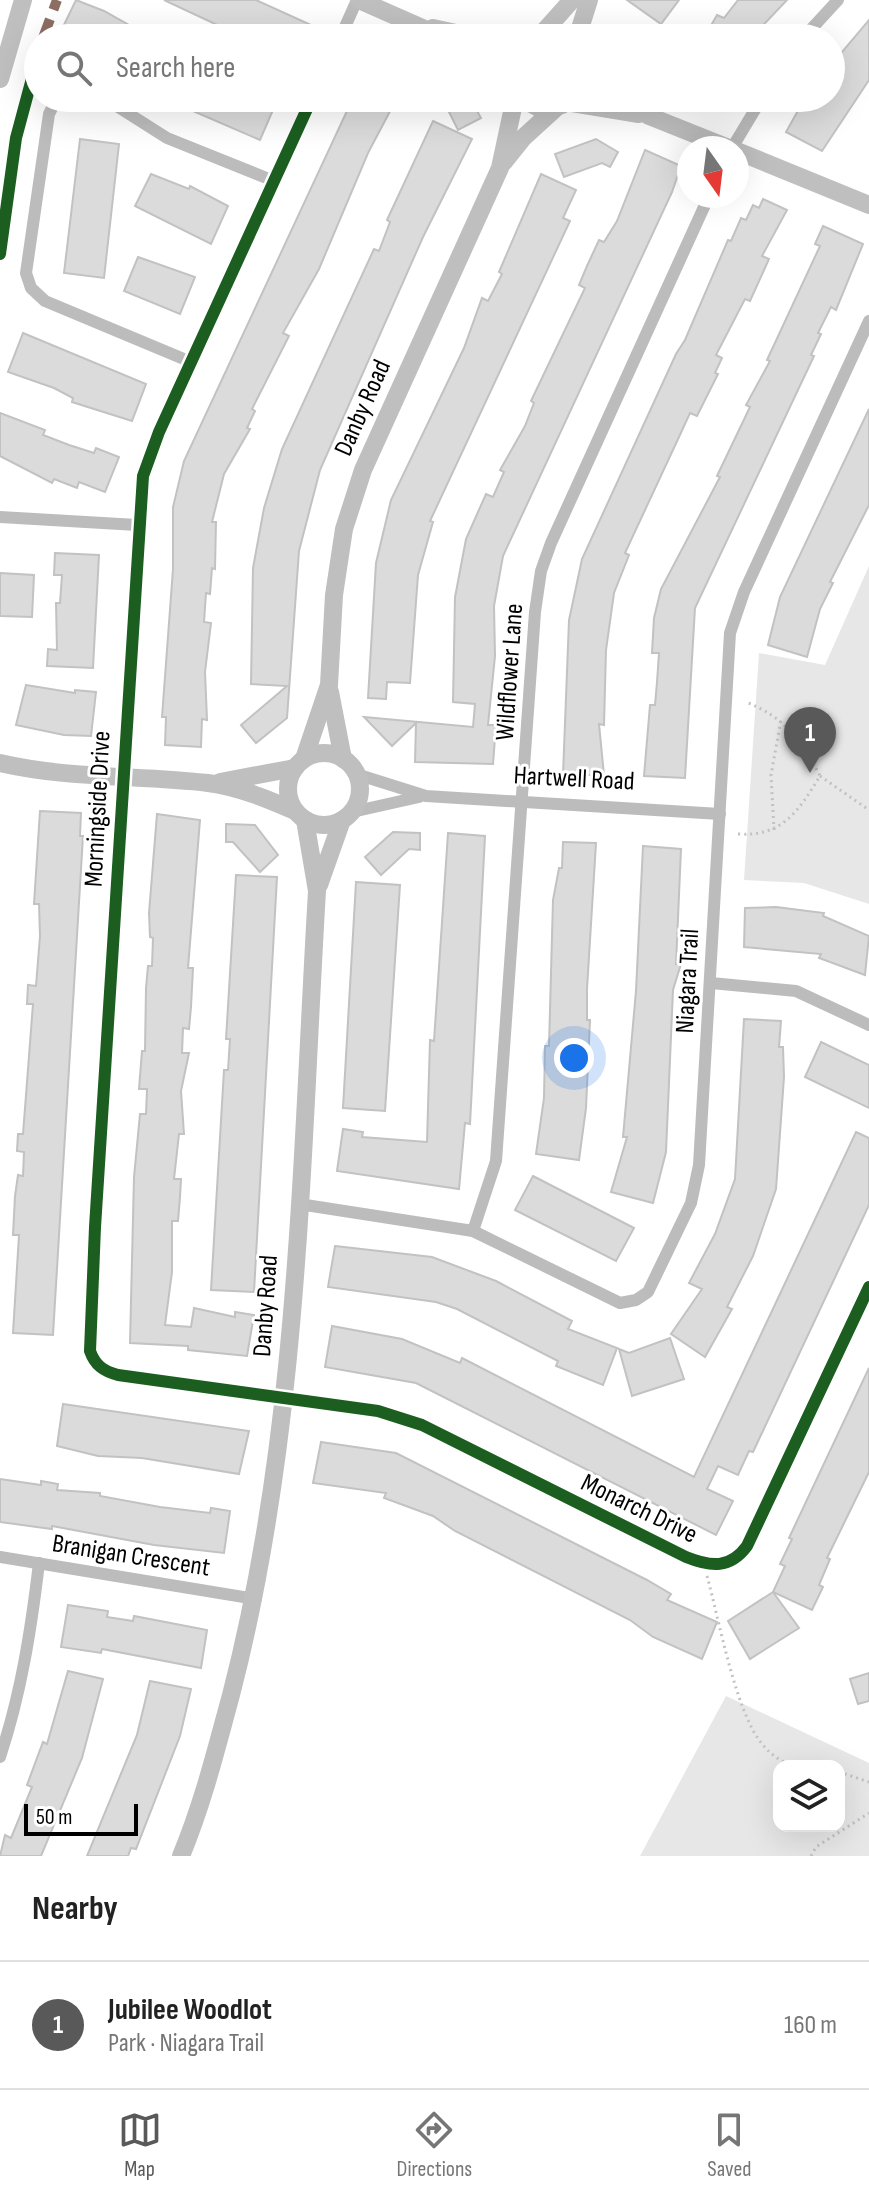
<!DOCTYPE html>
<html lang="en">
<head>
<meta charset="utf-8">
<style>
  :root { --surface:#fff; --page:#f6f6f6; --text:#222; --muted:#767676; --line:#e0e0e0; --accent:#595959 }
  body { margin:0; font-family:"Sofia Sans Condensed",sans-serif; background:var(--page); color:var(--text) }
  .controls { position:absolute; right:24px; bottom:24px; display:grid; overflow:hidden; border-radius:16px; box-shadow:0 8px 32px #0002 }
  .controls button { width:72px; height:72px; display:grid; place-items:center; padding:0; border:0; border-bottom:2px solid var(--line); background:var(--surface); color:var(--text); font:40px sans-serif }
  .compass { position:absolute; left:677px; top:136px; width:72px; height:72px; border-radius:50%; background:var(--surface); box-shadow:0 8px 32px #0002; rotate:166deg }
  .scale { position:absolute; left:24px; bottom:20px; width:114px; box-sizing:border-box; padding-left:8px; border:4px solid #000; border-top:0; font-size:22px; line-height:28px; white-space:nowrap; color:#000; -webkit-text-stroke:6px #fff; paint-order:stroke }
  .you { position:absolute; left:574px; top:1058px; width:28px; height:28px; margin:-20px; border:6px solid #fff; border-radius:50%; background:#1a73e8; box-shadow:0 0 0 12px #1a73e833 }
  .badge { display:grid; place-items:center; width:52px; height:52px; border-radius:50%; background:var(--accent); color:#fff; font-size:26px; font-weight:700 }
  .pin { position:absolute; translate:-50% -66px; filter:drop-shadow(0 2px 4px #0008) }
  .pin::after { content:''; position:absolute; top:42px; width:28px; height:24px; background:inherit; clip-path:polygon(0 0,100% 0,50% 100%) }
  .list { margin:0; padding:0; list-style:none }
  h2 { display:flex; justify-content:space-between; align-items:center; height:104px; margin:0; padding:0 32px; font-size:34px }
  h2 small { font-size:26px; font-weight:400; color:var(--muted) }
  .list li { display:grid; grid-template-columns:52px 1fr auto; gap:24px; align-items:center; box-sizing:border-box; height:128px; padding:0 32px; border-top:2px solid var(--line) }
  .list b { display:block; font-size:30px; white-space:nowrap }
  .list p { margin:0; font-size:26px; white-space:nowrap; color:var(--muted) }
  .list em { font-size:26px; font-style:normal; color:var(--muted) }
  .icon { flex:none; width:44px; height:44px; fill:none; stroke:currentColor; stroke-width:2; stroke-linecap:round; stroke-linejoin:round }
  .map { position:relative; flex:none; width:869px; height:1856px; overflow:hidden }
  .search { position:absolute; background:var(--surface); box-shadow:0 8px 32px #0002; left:24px; right:24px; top:24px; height:88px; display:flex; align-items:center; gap:20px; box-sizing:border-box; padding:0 28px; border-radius:44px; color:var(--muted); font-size:30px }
  .sheet { height:232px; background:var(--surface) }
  nav { display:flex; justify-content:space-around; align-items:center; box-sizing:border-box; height:112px; border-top:2px solid var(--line); background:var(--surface); font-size:22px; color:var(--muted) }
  nav a { display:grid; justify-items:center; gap:4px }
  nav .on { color:var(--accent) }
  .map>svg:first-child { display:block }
  .green { fill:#e7e7e7; fill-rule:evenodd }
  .building { fill:#dbdbdb; stroke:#c2c2c2; stroke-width:2 }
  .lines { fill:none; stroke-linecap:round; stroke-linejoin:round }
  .path { stroke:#c2c2c2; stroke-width:3; stroke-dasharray:2 4; stroke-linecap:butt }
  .street { stroke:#bcbcbc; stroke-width:12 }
  .secondary { stroke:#bfbfbf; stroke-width:18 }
  .quiet { stroke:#8d6e63; stroke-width:10; stroke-dasharray:20 10; stroke-linecap:butt }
  .cycleway-casing { stroke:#fff; stroke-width:17 }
  .cycleway { stroke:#1b5e20; stroke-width:12 }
  .labels { text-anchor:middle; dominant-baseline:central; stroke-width:6; stroke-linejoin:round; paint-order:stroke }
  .street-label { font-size:26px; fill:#000; stroke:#fff }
</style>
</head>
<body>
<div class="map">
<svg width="869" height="1856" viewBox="0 0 869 1856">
  <rect width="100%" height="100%" fill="#fff"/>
  <g class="green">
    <path d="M869 566V904L804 883 744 880 759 653 825 665Z"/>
    <path d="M726 1696 869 1763V1856H640ZM779 1766H839V1826H779Z"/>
  </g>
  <g class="building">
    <path d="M76 0 104 11 152 38H74L61 31Z"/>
    <path d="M164 0H256L311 25 305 38H245Z"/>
    <path d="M627 0H679L661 24Z"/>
    <path d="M738 0H787L751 38H704L717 15 724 18Z"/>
    <path d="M869 20V80L822 151 786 132 805 98H831V65Z"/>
    <path d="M163 98H264L276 103 260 140Z"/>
    <path d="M353 98H397L368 153 319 269 283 333 289 336 252 409 255 411 247 428 250 429 224 474 212 522H216L215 569 212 568 210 594 206 593 204 622 211 623 205 672 207 720 202 719 201 747 165 745 166 717H162L173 569V507L184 461Z"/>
    <path d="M442 98H470L481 118 458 130Z"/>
    <path d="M433 121 472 139 423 237 320 470 299 551 287 718 256 743 241 725 287 686 251 684 253 568 264 508 282 449 374 249 379 251 390 222 387 220Z"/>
    <path d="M80 139 119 144 104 278 64 273Z"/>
    <path d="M596 139 618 152 610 167 602 163 564 177 555 154Z"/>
    <path d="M645 150 681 166 672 192 503 556 494 606 495 656 488 725H496L493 764 415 762 416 723 392 746 364 717 473 727 475 704 453 702 455 597 466 539 486 494 493 497 504 472 500 470 525 426 534 403 531 401 585 288 579 285 587 266 599 240 604 242 617 221Z"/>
    <path d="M151 174 189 189 190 186 228 206 211 244 135 206Z"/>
    <path d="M541 174 576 190 563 218 570 221 430 521 433 522 418 575 410 683 387 682 386 699 368 698 376 563 391 500 464 348 482 298 488 301 502 274 499 272Z"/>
    <path d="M763 199 787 210 762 256 769 259 750 301 745 299 716 355 722 358 715 373 718 374 697 416 690 413 679 437 625 553 629 555 614 593 606 650 604 725 599 724 604 775H563L569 620 582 559 676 354 685 340 728 240 731 241 741 218 746 220 753 205 759 208Z"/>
    <path d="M823 226 863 244 836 310 831 307 818 333 821 334 811 355 814 356 695 608 685 778 644 776 650 705H655L657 682 659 653H652L654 618 661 589 720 477 717 476 750 407 746 405 770 361 767 360 820 246 815 244Z"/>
    <path d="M138 257 195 277 180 314 124 291Z"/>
    <path d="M23 333 146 384 132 421 72 402 73 398 54 388 8 372Z"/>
    <path d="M869 409V505L830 582 833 583 820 609 807 657 768 645 780 597Z"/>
    <path d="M0 413 45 430 43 435 69 445 94 453 96 448 119 457 105 492 79 482 77 488 54 479 52 483 0 456Z"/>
    <path d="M55 553 99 555 93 668 47 666 48 649 57 650 56 603H60L62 575H54Z"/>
    <path d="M0 573 34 575 32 617 0 616Z"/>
    <path d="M26 685 75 693V690L96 692 91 736 64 735 16 725Z"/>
    <path d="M40 811 81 813 80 836H83L53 1335 13 1333 19 1235H13L15 1196 18 1175 23 1176 24 1152 17 1151 18 1134H23L33 1004H27L28 985 36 986 40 936 39 904H34Z"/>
    <path d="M157 814 200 820 188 968H193L191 1007 189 1029 183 1028 182 1053H189L181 1091 184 1134H179L174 1179H181L180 1197 178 1221H172V1272L165 1325 191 1327 194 1308 235 1317V1312L254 1315 247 1356 188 1350V1346L130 1343 134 1177 140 1114H146L147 1089H139L142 1051H145L146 988 148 966H152L153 938 150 937 149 913Z"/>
    <path d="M226 824 255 825 278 855 260 872 233 842H226Z"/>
    <path d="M393 832 420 833V850L409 849 381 875 365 857Z"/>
    <path d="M448 833 485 836 470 1124 465 1123 459 1189 337 1171 343 1129 363 1132 362 1137 427 1142 430 1040 434 1041Z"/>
    <path d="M563 842 596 843 587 989V1020H590L586 1108 579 1160 536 1154 544 1098 545 1046H549L553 900 559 868H562Z"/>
    <path d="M643 846 681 849 676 964H681L673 990 666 1152 653 1203 611 1192 627 1137H623L636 991Z"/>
    <path d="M236 875 277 877 254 1292 211 1290 224 1070H228L230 1039H226Z"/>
    <path d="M356 882 400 885 385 1111 343 1108Z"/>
    <path d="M776 907 824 913 823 916 869 936 865 975 819 958 821 954 744 947 745 908Z"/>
    <path d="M744 1019 781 1021 779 1047H783L784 1077 776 1189 753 1256 727 1307 732 1309 705 1357 671 1334 702 1289 689 1283 715 1234 735 1179Z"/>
    <path d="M821 1042 869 1065V1108L805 1077Z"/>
    <path d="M856 1132 869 1138V1205L753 1452 749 1451 738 1475 718 1466 707 1489 733 1501 716 1535 416 1383 325 1367 332 1326 402 1339 460 1363 462 1358 694 1477Z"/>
    <path d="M533 1176 634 1228 616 1261 515 1210Z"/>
    <path d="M335 1246 432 1257 496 1281 572 1321 568 1329 617 1348 603 1385 556 1366 558 1361 457 1309 436 1302 328 1287Z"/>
    <path d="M670 1338 684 1379 632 1396 619 1349 629 1353Z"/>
    <path d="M869 1368V1472L827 1558 830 1559 819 1585 823 1587 812 1610 773 1592 785 1566 780 1564 792 1539 789 1538Z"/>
    <path d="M63 1404 249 1431 239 1474 142 1458 98 1456 57 1446Z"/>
    <path d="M321 1442 396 1453 647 1580 671 1594 667 1600 717 1622 702 1659 653 1637 630 1620 455 1531 433 1516 384 1498 386 1493 313 1483Z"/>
    <path d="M0 1479 41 1485V1481L58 1484 57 1490 100 1493V1496L160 1507 210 1513 211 1508 230 1511 224 1553 154 1545 52 1526V1529L0 1522Z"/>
    <path d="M773 1592 799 1628 750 1659 728 1621Z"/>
    <path d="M68 1605 108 1611 107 1617 133 1621 134 1616 207 1630 201 1668 102 1649 101 1653 61 1647Z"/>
    <path d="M68 1671 103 1679 82 1758 41 1856H0L5 1835 11 1838 32 1787 27 1785 43 1742 47 1744Z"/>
    <path d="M869 1673V1701L858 1704 850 1679Z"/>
    <path d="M150 1681 191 1689 180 1736 136 1849 131 1848 128 1856H87L137 1735Z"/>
  </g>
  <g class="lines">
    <g class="path">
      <path d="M820 776 869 810"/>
      <path d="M774 830 771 775 781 720"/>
      <path d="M738 834C783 837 799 810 820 776 802 740 784 717 746 702"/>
      <path d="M707 1576C719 1619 736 1715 763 1745 772 1756 781 1761 793 1766"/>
      <path d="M839 1772 869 1782"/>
      <path d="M811 1856 816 1847 869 1813"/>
    </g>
    <g class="street">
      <path d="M340 38 357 0"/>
      <path d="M803 38 838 0"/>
      <path d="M57 98 49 114 26 273 31 288 45 301 191 362"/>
      <path d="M104 98 167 138 274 181"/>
      <path d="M312 98 159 432 143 476 95 1227 90 1351C95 1365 103 1371 118 1375L378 1411 422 1425 686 1557C711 1567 730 1569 747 1546L869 1287"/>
      <path d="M732 148 762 98"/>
      <path d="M0 517 137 525"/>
      <path d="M356 774 426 796 720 814"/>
      <path d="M352 812 419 797"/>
      <path d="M711 983 796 991 869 1025"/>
      <path d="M299 1204 473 1231 620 1303 636 1300 648 1292 691 1203 699 1165 730 633 744 592 869 321"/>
      <path d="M473 1231 496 1161 535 612 541 571 551 543 709 196"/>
      <path d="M0 1557 256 1599"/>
      <path d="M0 1757C21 1694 31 1630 39 1563"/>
    </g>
    <g class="secondary">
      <path d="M359 0 445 38"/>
      <path d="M433 28 479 38"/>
      <path d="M539 37 572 0"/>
      <path d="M577 38 589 0"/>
      <path d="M0 79 23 0"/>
      <path d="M520 98 539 108 562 105"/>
      <path d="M621 98 649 116 729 148"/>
      <path d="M566 102 639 114"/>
      <path d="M737 151 869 205"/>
      <path d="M504 162 524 137 558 106"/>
      <path d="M330 692 343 759"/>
      <circle cx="324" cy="789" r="36"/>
      <path d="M304 759 329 685 334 595 344 529 363 470 500 168 515 98"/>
      <path d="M0 763C69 779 138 775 208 783 239 787 267 799 295 811"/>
      <path d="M220 782 295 768"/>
      <path d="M319 885 342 820"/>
      <path d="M181 1856C203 1803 216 1750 231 1695 299 1433 301 1160 317 891L305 820"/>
    </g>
    <path class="quiet" d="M43 38 57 0"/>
    <defs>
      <g id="cycleway">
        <path d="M312 98 159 432 143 476 95 1227 90 1351C95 1365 103 1371 118 1375L378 1411 422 1425 686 1557C711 1567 730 1569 747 1546L869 1287"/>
        <path d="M0 254 16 138 38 56"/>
      </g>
    </defs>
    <use href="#cycleway" class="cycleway-casing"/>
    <use href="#cycleway" class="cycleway"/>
  </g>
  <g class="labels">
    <g class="street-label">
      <text transform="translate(363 408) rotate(-66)">Danby Road</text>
      <text transform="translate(510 672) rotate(-86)">Wildflower Lane</text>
      <text transform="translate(574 779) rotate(3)">Hartwell Road</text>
      <text transform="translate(98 809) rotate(-87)">Morningside Drive</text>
      <text transform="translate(688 981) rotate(-87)">Niagara Trail</text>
      <text transform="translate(266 1306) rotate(-86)">Danby Road</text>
      <text transform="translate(639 1509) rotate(26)">Monarch Drive</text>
      <text transform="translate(131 1556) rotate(9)">Branigan Crescent</text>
    </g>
  </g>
</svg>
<div class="controls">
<button><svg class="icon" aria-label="layers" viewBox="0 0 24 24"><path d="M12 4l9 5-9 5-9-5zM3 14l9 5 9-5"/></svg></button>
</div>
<svg class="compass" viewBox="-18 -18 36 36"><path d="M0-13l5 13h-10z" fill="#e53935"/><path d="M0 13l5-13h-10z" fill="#767676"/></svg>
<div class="scale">50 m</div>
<div class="you"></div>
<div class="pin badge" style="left:810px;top:773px">1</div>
<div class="search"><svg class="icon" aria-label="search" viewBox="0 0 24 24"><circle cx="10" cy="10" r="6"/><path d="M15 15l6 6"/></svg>Search here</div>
</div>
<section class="sheet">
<h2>Nearby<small></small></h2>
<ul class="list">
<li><span class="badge">1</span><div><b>Jubilee Woodlot</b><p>Park · Niagara Trail</p></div><em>160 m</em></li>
</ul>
</section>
<nav>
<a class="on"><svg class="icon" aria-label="map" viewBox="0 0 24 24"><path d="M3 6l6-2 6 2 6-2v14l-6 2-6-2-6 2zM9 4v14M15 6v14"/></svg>Map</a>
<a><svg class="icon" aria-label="directions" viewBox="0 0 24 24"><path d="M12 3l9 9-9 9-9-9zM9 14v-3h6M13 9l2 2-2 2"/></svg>Directions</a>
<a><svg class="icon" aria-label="saved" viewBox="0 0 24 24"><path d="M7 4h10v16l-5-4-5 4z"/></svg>Saved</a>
</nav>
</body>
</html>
